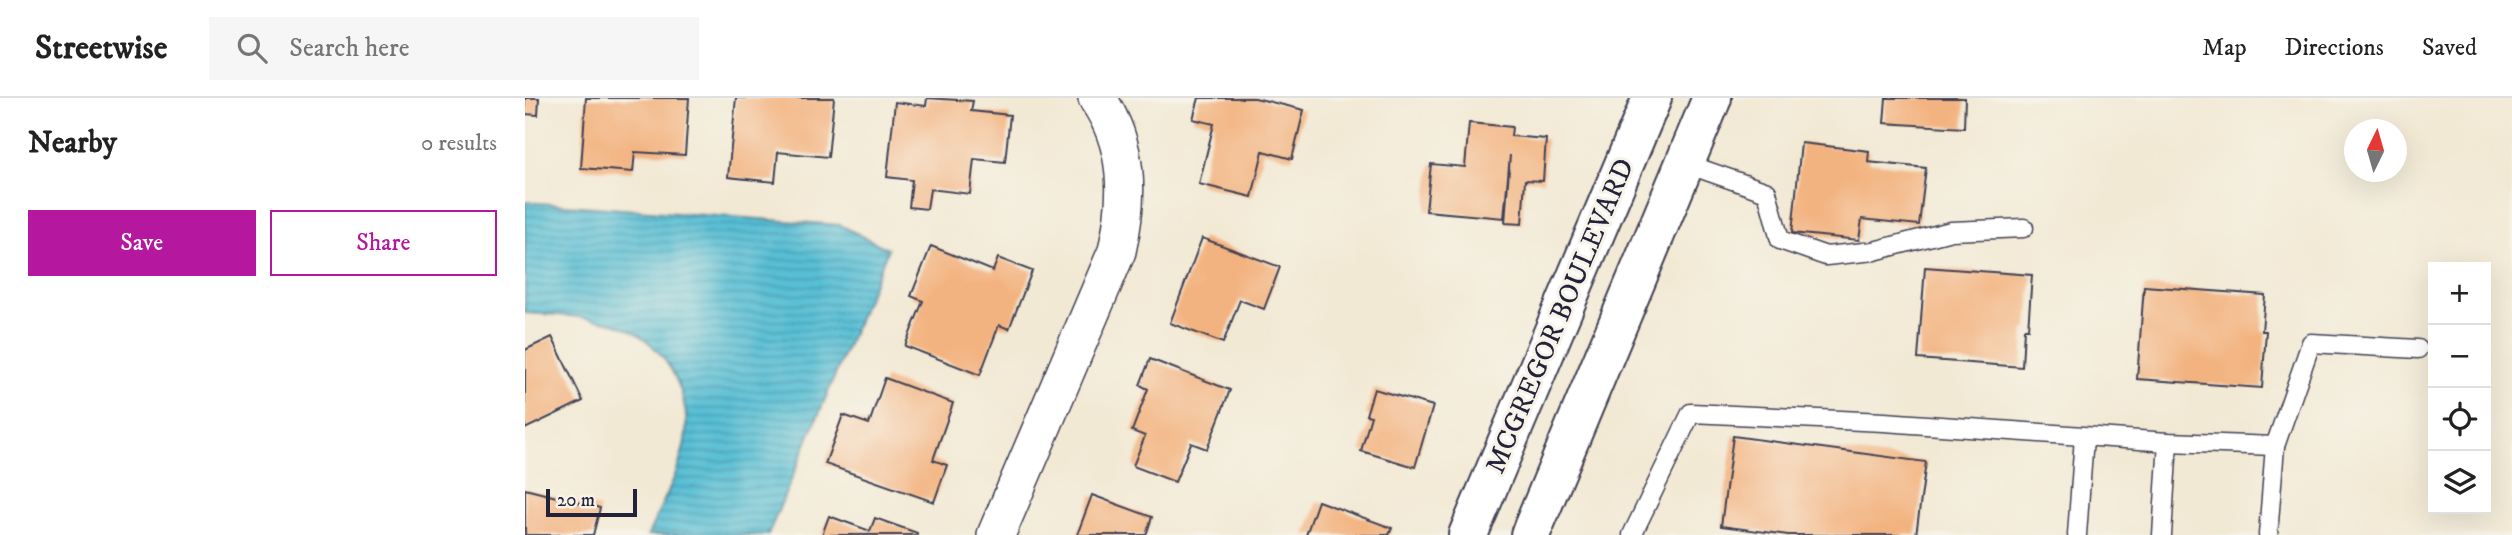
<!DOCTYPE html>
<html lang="en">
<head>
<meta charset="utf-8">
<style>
  :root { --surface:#fff; --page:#f6f6f6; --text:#222; --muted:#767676; --line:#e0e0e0; --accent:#b5179e }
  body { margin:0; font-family:"IM FELL DW Pica",serif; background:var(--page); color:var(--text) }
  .controls { position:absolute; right:21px; bottom:21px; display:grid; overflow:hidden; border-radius:0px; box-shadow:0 7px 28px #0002 }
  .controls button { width:63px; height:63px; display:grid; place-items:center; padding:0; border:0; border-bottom:2px solid var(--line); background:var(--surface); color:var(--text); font:35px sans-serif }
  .compass { position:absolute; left:1819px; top:21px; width:63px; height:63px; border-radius:50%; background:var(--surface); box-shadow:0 7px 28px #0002; rotate:5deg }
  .scale { position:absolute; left:21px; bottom:18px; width:91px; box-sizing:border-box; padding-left:7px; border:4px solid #22223b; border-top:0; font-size:19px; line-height:24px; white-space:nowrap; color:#22223b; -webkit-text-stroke:5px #f7f3e8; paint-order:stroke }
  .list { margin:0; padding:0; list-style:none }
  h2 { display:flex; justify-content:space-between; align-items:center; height:91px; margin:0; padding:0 28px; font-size:30px }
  h2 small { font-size:23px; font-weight:400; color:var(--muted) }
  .actions { display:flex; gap:14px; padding:21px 28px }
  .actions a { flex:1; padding:16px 0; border:2px solid var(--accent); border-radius:0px; text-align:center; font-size:24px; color:var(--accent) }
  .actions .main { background:var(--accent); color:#fff }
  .icon { flex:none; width:38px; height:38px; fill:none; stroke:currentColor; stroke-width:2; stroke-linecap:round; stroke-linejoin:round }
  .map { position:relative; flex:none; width:1987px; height:437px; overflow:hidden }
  header { display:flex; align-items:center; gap:42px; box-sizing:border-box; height:98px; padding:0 35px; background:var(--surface); border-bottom:2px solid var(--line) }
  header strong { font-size:33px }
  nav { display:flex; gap:38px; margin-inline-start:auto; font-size:24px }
  .search { width:490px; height:63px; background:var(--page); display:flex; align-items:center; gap:18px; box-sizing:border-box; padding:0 24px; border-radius:0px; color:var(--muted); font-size:26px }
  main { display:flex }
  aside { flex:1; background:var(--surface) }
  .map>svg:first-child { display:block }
  .water { fill:url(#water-rules); stroke:#3d7088; stroke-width:2 }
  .building { fill:#f3b380 }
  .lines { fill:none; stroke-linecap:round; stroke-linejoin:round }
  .service-casing { stroke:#414052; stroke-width:21 }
  .minor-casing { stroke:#414052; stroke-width:40 }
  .secondary-casing { stroke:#414052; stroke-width:42 }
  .service { stroke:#fff; stroke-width:18 }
  .minor { stroke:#fff; stroke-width:37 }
  .secondary { stroke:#fff; stroke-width:38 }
  .labels { text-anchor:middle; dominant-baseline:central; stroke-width:6; stroke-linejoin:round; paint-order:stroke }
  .street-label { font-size:28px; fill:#22223b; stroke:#f7f3e8 }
</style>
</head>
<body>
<header>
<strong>Streetwise</strong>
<div class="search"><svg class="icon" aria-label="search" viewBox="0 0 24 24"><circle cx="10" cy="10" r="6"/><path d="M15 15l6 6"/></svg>Search here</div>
<nav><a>Map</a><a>Directions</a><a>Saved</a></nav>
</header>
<main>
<aside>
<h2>Nearby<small>0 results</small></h2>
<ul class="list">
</ul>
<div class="actions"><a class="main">Save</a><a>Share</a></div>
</aside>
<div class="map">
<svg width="1987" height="437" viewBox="0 0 1987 437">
  <defs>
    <pattern id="water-rules" width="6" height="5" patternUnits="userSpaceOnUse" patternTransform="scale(1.75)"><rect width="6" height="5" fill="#58bfd5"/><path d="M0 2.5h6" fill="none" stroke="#489bae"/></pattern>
  </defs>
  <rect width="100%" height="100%" fill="#f7f3e8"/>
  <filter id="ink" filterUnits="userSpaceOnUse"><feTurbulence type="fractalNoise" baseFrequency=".0143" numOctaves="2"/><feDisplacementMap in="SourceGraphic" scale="14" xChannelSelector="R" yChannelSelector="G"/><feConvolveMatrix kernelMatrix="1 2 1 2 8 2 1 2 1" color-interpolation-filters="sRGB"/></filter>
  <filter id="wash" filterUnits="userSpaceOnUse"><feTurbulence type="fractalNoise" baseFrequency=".00686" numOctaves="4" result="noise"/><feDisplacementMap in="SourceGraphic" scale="28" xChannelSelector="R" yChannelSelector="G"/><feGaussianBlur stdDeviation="1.57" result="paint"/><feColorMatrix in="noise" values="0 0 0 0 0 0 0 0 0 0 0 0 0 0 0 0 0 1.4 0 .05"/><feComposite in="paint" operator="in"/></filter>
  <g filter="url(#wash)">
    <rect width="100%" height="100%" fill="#f2e9d4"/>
    <path class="water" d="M0 104 315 127 363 151 243 437H123C137 405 157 371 161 336 166 291 135 239 91 226 61 218 30 217 0 215Z"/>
    <g id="blocks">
      <g class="building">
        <path d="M0 0H14L13 17 0 16Z"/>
        <path d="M61 0H164L160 57 110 54 108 74 56 70Z"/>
        <path d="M211 0H309L303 59 253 54 250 84 203 79Z"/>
        <path d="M402 0 448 3 446 13 485 17 480 64 449 61 445 96 405 91 402 111 384 109 387 82 362 79 370 4 401 8Z"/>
        <path d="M674 0H730L779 12 767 61 738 53 727 99 674 86 689 26 668 21Z"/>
        <path d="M1361 0H1440L1439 30 1359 25Z"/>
        <path d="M944 25 987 29 986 38 1021 41 1018 83 1000 82 997 126 980 125 985 57 979 120 901 113 906 66 940 69Z"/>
        <path d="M1276 45 1344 53 1343 64 1401 70 1394 127 1337 121 1334 142 1267 135Z"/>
        <path d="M677 140 755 169 739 211 715 202 698 245 645 225Z"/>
        <path d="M406 148 468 173 473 160 507 173 484 231 474 227 455 277 380 248 398 203 386 198Z"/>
        <path d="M1400 169 1507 177 1503 231H1499L1497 269 1393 261Z"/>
        <path d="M1619 188 1740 197 1737 233H1741L1737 290 1612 281Z"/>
        <path d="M27 239 58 303 0 331V252Z"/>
        <path d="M625 261 705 292 682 351 666 345 650 384 608 368 620 338 607 333 623 291 615 287Z"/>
        <path d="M360 280 428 305 408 362 422 367 409 404 300 366 318 317 344 326Z"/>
        <path d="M849 291 908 308 890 369 836 353 846 318 841 317Z"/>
        <path d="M1208 338 1401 364 1391 437H1263L1196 428Z"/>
        <path d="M0 391 75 410 68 437H0Z"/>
        <path d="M567 397 627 419 621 437H552Z"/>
        <path d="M793 403 867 430 864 437H781Z"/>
        <path d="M304 418 345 433 350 420 392 435V437H297Z"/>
      </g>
    </g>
  </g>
  <g filter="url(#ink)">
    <use href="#blocks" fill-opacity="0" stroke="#414052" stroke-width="2"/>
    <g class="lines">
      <defs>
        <g id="service">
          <path d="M1159 65 1242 94 1255 142 1301 158 1349 153 1426 133 1499 130"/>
          <path d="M1107 437 1166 315 1359 324 1643 344 1750 348 1786 245 1893 251"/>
          <path d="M1552 437 1559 339"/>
          <path d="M1637 437 1643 344"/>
          <path d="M1743 437 1750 348"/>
        </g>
        <path id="minor" d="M471 437 592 153C604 100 605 47 572 0"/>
        <g id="secondary">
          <path d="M943 437 1127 0"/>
          <path d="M1005 437 1187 0"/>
        </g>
      </defs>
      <use href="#service" class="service-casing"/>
      <use href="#minor" class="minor-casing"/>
      <use href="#secondary" class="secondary-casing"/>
      <use href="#service" class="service"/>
      <use href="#minor" class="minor"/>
      <use href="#secondary" class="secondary"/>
    </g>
  </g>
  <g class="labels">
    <g class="street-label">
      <text transform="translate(1035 218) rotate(-67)">MCGREGOR BOULEVARD</text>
    </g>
  </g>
</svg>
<div class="controls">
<button>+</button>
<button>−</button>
<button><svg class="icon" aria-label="locate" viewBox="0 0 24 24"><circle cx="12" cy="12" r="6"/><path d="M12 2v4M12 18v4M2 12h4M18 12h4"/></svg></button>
<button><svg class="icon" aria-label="layers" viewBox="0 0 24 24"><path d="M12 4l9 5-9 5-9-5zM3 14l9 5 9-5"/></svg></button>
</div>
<svg class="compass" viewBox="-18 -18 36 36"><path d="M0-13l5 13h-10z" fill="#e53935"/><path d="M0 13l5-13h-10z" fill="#767676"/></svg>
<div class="scale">20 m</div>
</div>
</main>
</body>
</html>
